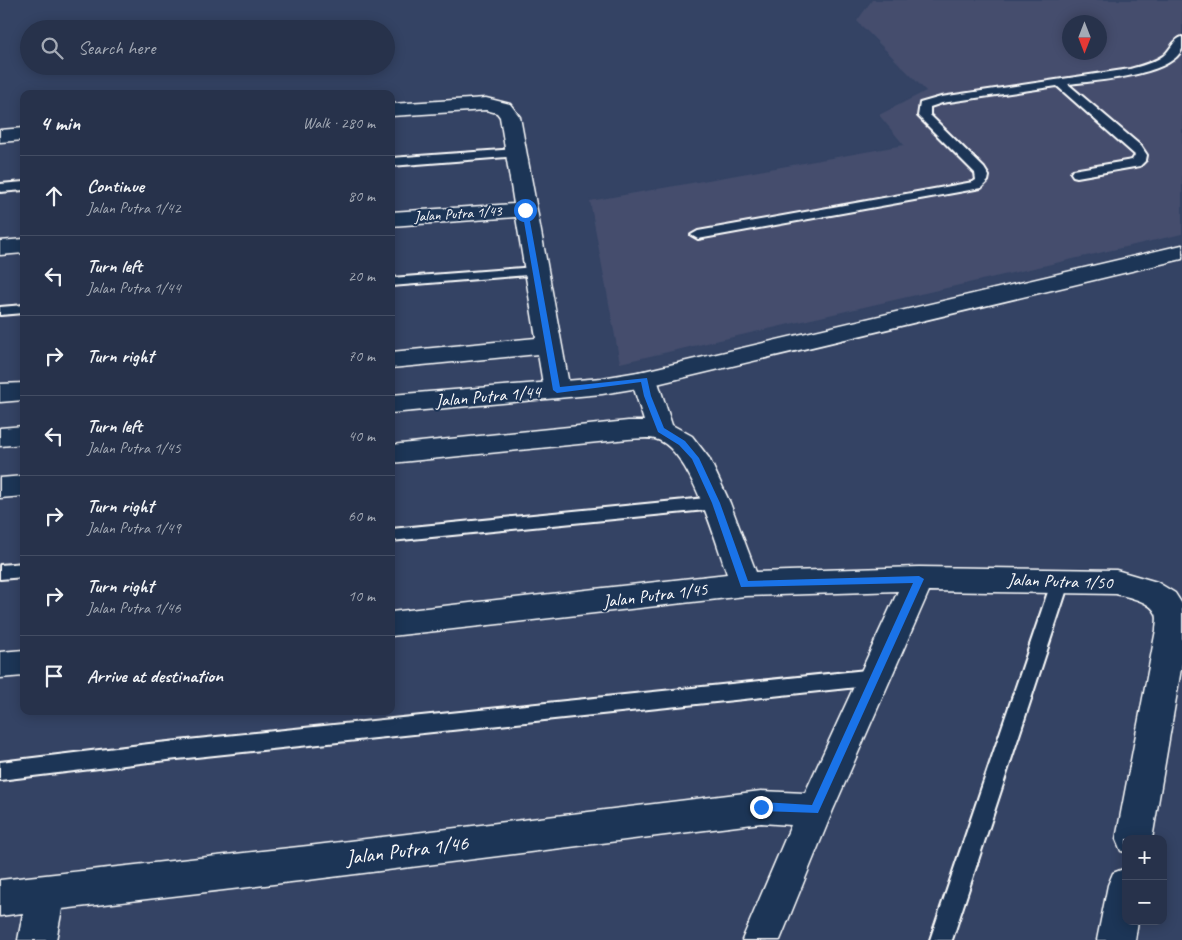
<!DOCTYPE html>
<html lang="en">
<head>
<meta charset="utf-8">
<style>
  :root { --surface:#27324b; --page:#333e55; --text:#f1f3f6; --muted:#a4aab5; --line:#434d63 }
  body { margin:0; font-family:Caveat,sans-serif; background:var(--page); color:var(--text) }
  .controls { position:absolute; right:15px; bottom:15px; display:grid; overflow:hidden; border-radius:10px; box-shadow:0 2px 12px #0003 }
  .controls button { width:45px; height:45px; display:grid; place-items:center; padding:0; border:0; border-bottom:1px solid var(--line); background:var(--surface); color:var(--text); font:25px sans-serif }
  .compass { position:absolute; left:1062px; top:15px; width:45px; height:45px; border-radius:50%; background:var(--surface); box-shadow:0 2px 12px #0003; rotate:180deg }
  .stop { position:absolute; width:15px; height:15px; margin:-11px; border:4px solid #1a73e8; border-radius:50%; background:#fff }
  .stop.end { background:#1a73e8; border-color:#fff; box-shadow:0 1px 5px #0008 }
  .list { margin:0; padding:0; list-style:none }
  h2 { display:flex; justify-content:space-between; align-items:center; height:65px; margin:0; padding:0 20px; font-size:21px }
  h2 small { font-size:16px; font-weight:400; color:var(--muted) }
  .list li { display:grid; grid-template-columns:32px 1fr auto; gap:15px; align-items:center; box-sizing:border-box; height:80px; padding:0 20px; border-top:1px solid var(--line) }
  .list b { display:block; font-size:19px; white-space:nowrap }
  .list p { margin:0; font-size:16px; white-space:nowrap; color:var(--muted) }
  .list em { font-size:16px; font-style:normal; color:var(--muted) }
  .icon { flex:none; width:28px; height:28px; fill:none; stroke:currentColor; stroke-width:2; stroke-linecap:round; stroke-linejoin:round }
  .map { position:relative; flex:none; width:1182px; height:940px; overflow:hidden }
  .search { position:absolute; background:var(--surface); box-shadow:0 2px 12px #0003; left:20px; top:20px; width:375px; height:55px; display:flex; align-items:center; gap:12px; box-sizing:border-box; padding:0 18px; border-radius:28px; color:var(--muted); font-size:19px }
  .panel { position:absolute; background:var(--surface); box-shadow:0 2px 12px #0003; left:20px; top:90px; width:375px; height:625px; border-radius:10px }
  .map>svg:first-child { display:block }
  .built { fill:#444d6d; fill-rule:evenodd }
  .lines { fill:none; stroke-linecap:round; stroke-linejoin:round }
  .service-casing { stroke:#fff; stroke-width:4 }
  .minor-casing { stroke:#fff; stroke-width:3 }
  .tertiary-casing { stroke:#fff; stroke-width:3 }
  .service { fill:#1d3557; fill-rule:evenodd }
  .minor { fill:#1d3557; fill-rule:evenodd }
  .tertiary { fill:#1d3557; fill-rule:evenodd }
  .route { fill:#1a73e8 }
  .labels { text-anchor:middle; dominant-baseline:central; stroke-width:4; stroke-linejoin:round; paint-order:stroke }
  .far-street-label { font-size:15px; fill:#fff; stroke:#1d3557 }
  .street-label { font-size:18px; fill:#fff; stroke:#1d3557 }
  .near-street-label { font-size:21px; fill:#fff; stroke:#1d3557 }
</style>
</head>
<body>
<div class="map">
<svg width="1182" height="940" viewBox="0 0 1182 940">
  <rect width="100%" height="100%" fill="#344364"/>
  <filter id="ink" filterUnits="userSpaceOnUse"><feTurbulence type="fractalNoise" baseFrequency=".02" numOctaves="2"/><feDisplacementMap in="SourceGraphic" scale="10" xChannelSelector="R" yChannelSelector="G"/><feConvolveMatrix kernelMatrix="1 2 1 2 8 2 1 2 1" color-interpolation-filters="sRGB"/></filter>
  <g filter="url(#ink)">
    <path class="built" d="M872 0H1182V234L620 363 590 201 904 145 879 115 926 91 857 21ZM1070 22H1100V52H1070Z"/>
    <g class="lines">
      <defs>
        <g id="service">
          <path d="M1182 37C1182 40 1182 46 1182 49 1171 76 1094 81 1068 84L1141 146 1147 155 1146 160 1140 166 1077 177 1073 176 1071 173 1073 170 1132 160 1135 155 1057 86 942 103 930 107V115L984 168 989 176 988 181 981 188 698 239 691 235 698 231 973 182 976 180 975 173 918 116 920 103 941 97 1130 69C1141 66 1153 63 1163 56 1170 51 1174 39 1182 37Z"/>
          <path d="M516 149 520 150 522 153 520 156 391 166V158Z"/>
          <path d="M24 182V190L0 192V184Z"/>
          <path d="M536 267 541 268 543 271 541 274 391 286V278Z"/>
          <path d="M24 305V313L0 315V307Z"/>
          <path d="M716 497 722 499 724 503 722 507 716 509 391 541V529Z"/>
          <path d="M24 563V577L0 579V565Z"/>
          <path d="M1061 573 1067 575 1070 580 952 940H930L1052 580 1055 575Z"/>
          <path d="M876 669 883 671 886 677 883 683 876 685 149 762 0 780V762L149 744Z"/>
        </g>
        <g id="minor">
          <path d="M486 98 510 104 520 117 570 390 566 396 557 398 548 396 544 390 538 354 391 368V352L536 338 516 217 391 226V212L514 204 500 117 497 113 486 110 391 116V104Z"/>
          <path d="M24 128V140L0 142V130Z"/>
          <path d="M24 239V253L0 255V241Z"/>
          <path d="M644 371 653 373 657 379 672 425 692 436 709 458 730 503 756 572 919 567 1116 570 1157 582 1175 593 1182 604V663L1152 839H1126V852L1121 851 1116 839 1156 630C1156 625 1158 618 1156 614 1151 601 1128 597 1116 594L929 591 833 810 780 940H742L791 825 761 823 308 880 62 909 56 940H18L23 913 0 916V880L308 846 761 791 805 793 898 591 745 596 391 636V612L727 574C716 543 690 447 655 439 647 437 636 439 628 439L391 463V445L628 421H644L631 379 635 373Z"/>
          <path d="M24 383V400L0 402V384Z"/>
          <path d="M24 476V496L0 498V478Z"/>
          <path d="M24 650V676L0 678V652Z"/>
          <path d="M1126 868V921H1138L1135 940H1097L1108 885 1113 873Z"/>
        </g>
        <g id="tertiary">
          <path d="M1182 245V259L644 387 602 394 391 413V395L602 378 644 371Z"/>
          <path d="M24 426V444L0 446V428Z"/>
        </g>
      </defs>
      <use href="#service" class="service-casing"/>
      <use href="#minor" class="minor-casing"/>
      <use href="#tertiary" class="tertiary-casing"/>
      <use href="#service" class="service"/>
      <use href="#minor" class="minor"/>
      <use href="#tertiary" class="tertiary"/>
    </g>
  </g>
  <path class="route" d="M525 208 528 210 560 387 647 378 651 396 664 428 685 441 699 458 720 503 748 581 919 576 924 579 818 813 761 811 756 807 761 802 812 805 913 583 741 587 712 503 692 459 679 445 658 432 644 396 641 382 557 393 553 390 522 210Z"/>
  <g class="labels">
    <g class="far-street-label">
      <text transform="translate(458 214) rotate(-4)">Jalan Putra 1/43</text>
    </g>
    <g class="street-label">
      <text transform="translate(488 396) rotate(-5)">Jalan Putra 1/44</text>
      <text transform="translate(1060 581) rotate(2)">Jalan Putra 1/50</text>
      <text transform="translate(655 595) rotate(-7)">Jalan Putra 1/45</text>
    </g>
    <g class="near-street-label">
      <text transform="translate(407 850) rotate(-7)">Jalan Putra 1/46</text>
    </g>
  </g>
</svg>
<div class="controls">
<button>+</button>
<button>−</button>
</div>
<svg class="compass" viewBox="-18 -18 36 36"><path d="M0-13l5 13h-10z" fill="#e53935"/><path d="M0 13l5-13h-10z" fill="#a4aab5"/></svg>
<div class="stop" style="left:525px;top:210px"></div>
<div class="stop end" style="left:761px;top:807px"></div>
<div class="search"><svg class="icon" aria-label="search" viewBox="0 0 24 24"><circle cx="10" cy="10" r="6"/><path d="M15 15l6 6"/></svg>Search here</div>
<section class="panel">
<h2>4 min<small>Walk · 280 m</small></h2>
<ul class="list">
<li><svg class="icon" aria-label="ahead" viewBox="0 0 24 24"><path d="M12 20V5M6 11l6-6 6 6"/></svg><div><b>Continue</b><p>Jalan Putra 1/42</p></div><em>80 m</em></li>
<li><svg class="icon" aria-label="left" viewBox="0 0 24 24"><path d="M17 20v-9H6M10 6l-5 5 5 5"/></svg><div><b>Turn left</b><p>Jalan Putra 1/44</p></div><em>20 m</em></li>
<li><svg class="icon" aria-label="right" viewBox="0 0 24 24"><path d="M7 20v-9h11M14 6l5 5-5 5"/></svg><div><b>Turn right</b></div><em>70 m</em></li>
<li><svg class="icon" aria-label="left" viewBox="0 0 24 24"><path d="M17 20v-9H6M10 6l-5 5 5 5"/></svg><div><b>Turn left</b><p>Jalan Putra 1/45</p></div><em>40 m</em></li>
<li><svg class="icon" aria-label="right" viewBox="0 0 24 24"><path d="M7 20v-9h11M14 6l5 5-5 5"/></svg><div><b>Turn right</b><p>Jalan Putra 1/49</p></div><em>60 m</em></li>
<li><svg class="icon" aria-label="right" viewBox="0 0 24 24"><path d="M7 20v-9h11M14 6l5 5-5 5"/></svg><div><b>Turn right</b><p>Jalan Putra 1/46</p></div><em>10 m</em></li>
<li><svg class="icon" aria-label="arrive" viewBox="0 0 24 24"><path d="M6 21V4h12l-3 4 3 4H6"/></svg><div><b>Arrive at destination</b></div></li>
</ul>
</section>
</div>
</body>
</html>
